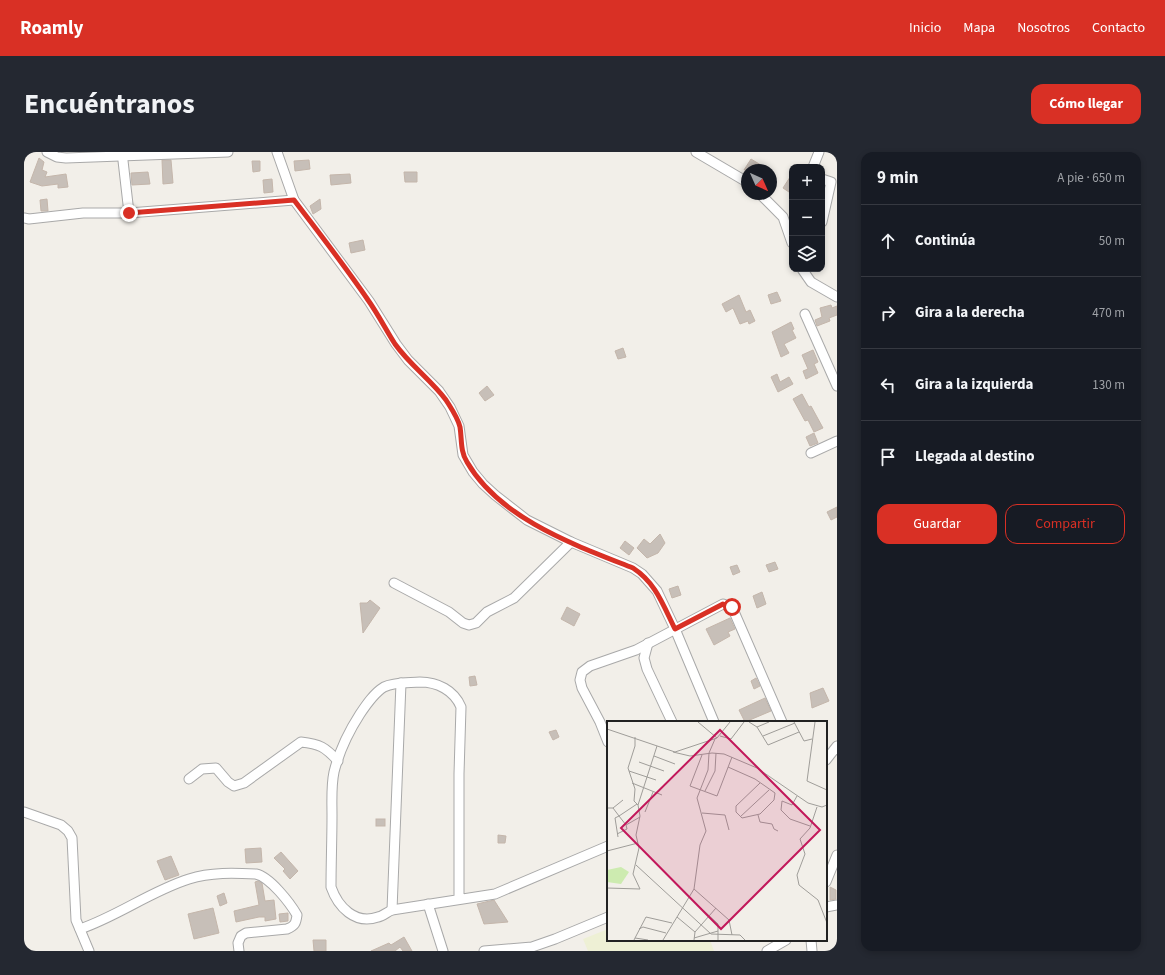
<!DOCTYPE html>
<html lang="es">
<head>
<meta charset="utf-8">
<style>
  :root { --surface:#171b24; --page:#242831; --text:#f1f3f6; --muted:#9ea1a6; --line:#363941; --accent:#d93025 }
  body { margin:0; font-family:"Source Sans 3",sans-serif; background:var(--page); color:var(--text) }
  .controls { position:absolute; right:12px; top:12px; display:grid; overflow:hidden; border-radius:8px; box-shadow:0 2px 6px #0003 }
  .controls button { width:36px; height:36px; display:grid; place-items:center; padding:0; border:0; border-bottom:1px solid var(--line); background:var(--surface); color:var(--text); font:20px sans-serif }
  .compass { position:absolute; left:717px; top:12px; width:36px; height:36px; border-radius:50%; background:var(--surface); box-shadow:0 2px 6px #0003; rotate:135deg }
  .stop { position:absolute; width:12px; height:12px; margin:-9px; border:3px solid #d93025; border-radius:50%; background:#fff }
  .stop.end { background:#d93025; border-color:#fff; box-shadow:0 1px 4px #0008 }
  .list { margin:0; padding:0; list-style:none }
  h2 { display:flex; justify-content:space-between; align-items:center; height:52px; margin:0; padding:0 16px; font-size:17px }
  h2 small { font-size:13px; font-weight:400; color:var(--muted) }
  .list li { display:grid; grid-template-columns:26px 1fr auto; gap:12px; align-items:center; box-sizing:border-box; height:72px; padding:0 16px; border-top:1px solid var(--line) }
  .list b { display:block; font-size:15px; white-space:nowrap }
  .list em { font-size:13px; font-style:normal; color:var(--muted) }
  .actions { display:flex; gap:8px; padding:12px 16px }
  .actions a { flex:1; padding:9px 0; border:1px solid var(--accent); border-radius:12px; text-align:center; font-size:14px; color:var(--accent) }
  .actions .main { background:var(--accent); color:#fff }
  .icon { flex:none; width:22px; height:22px; fill:none; stroke:currentColor; stroke-width:2; stroke-linecap:round; stroke-linejoin:round }
  .map { position:relative; flex:none; width:813px; height:799px; overflow:hidden; border-radius:12px }
  header { display:flex; align-items:center; gap:24px; box-sizing:border-box; height:56px; padding:0 20px; background:var(--accent); color:#fff }
  header strong { font-size:19px }
  nav { display:flex; gap:22px; margin-inline-start:auto; font-size:14px }
  .intro { display:flex; align-items:center; justify-content:space-between; box-sizing:border-box; height:96px; padding:0 24px }
  h1 { margin:0; font-size:28px }
  .button { padding:10px 18px; border-radius:12px; background:var(--accent); color:#fff; font-size:14px; font-weight:700 }
  main { display:flex; gap:24px; padding:0 24px }
  aside { flex:1; background:var(--surface); border-radius:12px; box-shadow:0 2px 6px #0003 }
  .map>svg:first-child { display:block }
  .farmland { fill:#eef0d5 }
  .building { fill:#c7bfb8; stroke:#c4b6ab }
  .lines { fill:none; stroke-linecap:round; stroke-linejoin:round }
  .minor-casing { stroke:#a9a9a9; stroke-width:11 }
  .minor { stroke:#fff; stroke-width:9 }
  .route { stroke:#d93025; stroke-width:5 }
  .inset-road { fill:none; stroke:#9f9d99; stroke-width:1 }
  .view { fill:#c2185b; fill-opacity:0.15; stroke:#c2185b; stroke-width:2 }
  .inset-edge { fill:none; stroke:#222; stroke-width:2 }
</style>
</head>
<body>
<header>
<strong>Roamly</strong>
<nav><a>Inicio</a><a>Mapa</a><a>Nosotros</a><a>Contacto</a></nav>
</header>
<div class="intro"><h1>Encuéntranos</h1><a class="button">Cómo llegar</a></div>
<main>
<div class="map">
<svg width="813" height="799" viewBox="0 0 813 799">
  <rect width="100%" height="100%" fill="#f2efe9"/>
  <path class="farmland" d="M584 777V788H686L690 799H564L559 787Z"/>
  <g class="building">
    <path d="M15 6 20 10 18 18 23 20 21 25 42 22 44 35 34 36V32L18 34 6 30Z"/>
    <path d="M727 7 745 18H720Z"/>
    <path d="M138 8H147L149 31 139 32Z"/>
    <path d="M285 8 286 17 271 19 270 9Z"/>
    <path d="M228 9H236V19L229 20Z"/>
    <path d="M124 20 126 32 108 33 107 21Z"/>
    <path d="M380 20H393V30H381Z"/>
    <path d="M326 22 327 31 307 33 306 23Z"/>
    <path d="M768 22V35L765 40 759 36Z"/>
    <path d="M248 27 249 40 240 41 239 28Z"/>
    <path d="M23 47 24 59H17L16 48Z"/>
    <path d="M296 47 297 57 289 62 286 54Z"/>
    <path d="M339 88 341 98 327 101 325 91Z"/>
    <path d="M753 140 757 149 747 152 744 143Z"/>
    <path d="M715 143 722 160 726 158 731 169 725 172 724 169 716 172 709 156 702 160 698 152Z"/>
    <path d="M807 153 808 156 813 154V163L805 166 806 169 793 174 791 168 798 165 796 156Z"/>
    <path d="M767 170 770 177 768 178 772 186 760 192 765 201 757 205 748 180Z"/>
    <path d="M599 196 602 205 594 207 591 199Z"/>
    <path d="M789 198 794 210 790 212 794 221 782 227 779 219 784 217 778 203Z"/>
    <path d="M753 222 756 230 765 225 769 232 754 240 747 225Z"/>
    <path d="M463 234 470 243 461 249 455 241Z"/>
    <path d="M778 242 785 255 787 254 799 276 790 280 784 268 781 269 769 247Z"/>
    <path d="M790 281 794 291 786 294 782 285Z"/>
    <path d="M813 355V365L807 368 803 360Z"/>
    <path d="M636 382 641 391 634 401 623 406 613 396 620 387 626 392Z"/>
    <path d="M601 389 610 396 605 403 596 396Z"/>
    <path d="M751 410 754 417 745 420 742 413Z"/>
    <path d="M713 413 716 420 709 423 706 415Z"/>
    <path d="M654 434 657 443 648 446 645 437Z"/>
    <path d="M738 440 742 452 733 456 729 444Z"/>
    <path d="M346 448 356 456 339 481 336 451H343Z"/>
    <path d="M543 455 556 462 550 474 537 467Z"/>
    <path d="M706 466 711 477 704 480 706 484 690 493 682 477Z"/>
    <path d="M451 524 453 533 446 534 445 525Z"/>
    <path d="M732 526 736 534 730 537 727 529Z"/>
    <path d="M799 536 805 549 788 556 786 541Z"/>
    <path d="M741 546 747 559 721 570 715 558Z"/>
    <path d="M532 578 535 585 529 588 525 580Z"/>
    <rect x="352" y="667" width="9" height="7"/>
    <path d="M474 683 482 684 481 691H474Z"/>
    <path d="M237 696 238 710 222 711 221 697Z"/>
    <path d="M257 700 274 719 266 727 259 719 261 717 250 706Z"/>
    <path d="M147 704 155 723 141 728 133 709Z"/>
    <path d="M234 729 238 731 241 749 250 748 252 767 241 769V765H235L212 770 210 759 235 753 231 730Z"/>
    <path d="M806 735 812 738V747L806 748Z"/>
    <path d="M200 741 203 751 196 754 193 744Z"/>
    <path d="M470 748 484 770 460 772 453 752Z"/>
    <path d="M189 756 195 781 170 787 164 762Z"/>
    <path d="M264 761V769L256 770 255 762Z"/>
    <path d="M380 785 388 799H379L376 795 371 799H347L365 791 367 793Z"/>
    <path d="M289 788H302V799H290Z"/>
  </g>
  <g class="lines">
    <defs>
      <g id="minor">
        <path d="M23 0 33 5 42 6 204 0"/>
        <path d="M98 0 105 61"/>
        <path d="M253 0 270 48 345 149 372 192 384 208 415 239 426 255 435 274 439 303 449 320 459 332 471 343 503 368 547 390 609 416 618 422 633 439 651 477 690 570"/>
        <path d="M672 0 723 30"/>
        <path d="M789 15 795 0"/>
        <path d="M798 27 807 30 798 70"/>
        <path d="M736 42 759 65 768 91"/>
        <path d="M0 66 5 67 59 61H105L270 48"/>
        <path d="M778 117 787 130 813 145"/>
        <path d="M781 162 813 234"/>
        <path d="M787 301 813 289"/>
        <path d="M370 431 425 460 439 471 445 473 452 471 463 460 490 446 547 390"/>
        <path d="M624 491 620 506 623 517 648 570"/>
        <path d="M584 590 576 570 558 536 556 528 558 520 566 514 612 498 699 452 708 455 758 570"/>
        <path d="M802 608 813 594"/>
        <path d="M165 627 178 617 192 616 204 630 210 634 220 631 277 590C296 592 301 595 314 609"/>
        <path d="M0 660 37 673 44 679 48 686 52 768 65 799"/>
        <path d="M802 730 813 703"/>
        <path d="M435 747V622L437 555C430 538 413 530 396 530 384 531 370 530 360 535 350 541 342 553 336 562 325 579 315 600 310 620 307 634 308 649 308 663 308 687 307 711 307 735 314 755 331 773 354 765 359 764 363 760 368 758L471 742 584 694"/>
        <path d="M404 752 419 799"/>
        <path d="M802 755 813 753"/>
        <path d="M368 758 377 531"/>
        <path d="M56 777C94 764 127 739 165 727 187 720 210 721 232 722 246 725 266 751 273 763 272 771 271 774 263 777L222 781 217 784 214 791 215 799"/>
        <path d="M787 788 788 799"/>
        <path d="M460 799 508 795 531 787 584 765"/>
        <path d="M743 799 762 788"/>
      </g>
    </defs>
    <use href="#minor" class="minor-casing"/>
    <use href="#minor" class="minor"/>
  </g>
  <g class="lines">
    <path class="route" d="M105 61 270 48C295 81 321 114 344 148 354 162 362 178 371 192 386 213 407 228 422 248 427 256 434 266 436 275 438 287 436 299 443 310 476 367 551 393 609 416 632 431 639 453 651 477L699 452 708 455"/>
  </g>
  <g transform="translate(583 569)">
    <rect width="220" height="220" fill="#f2efe9"/>
    <path d="M14 146 22 151 14 163 0 161V149Z" fill="#cdebb0"/>
    <path class="inset-road" d="M91 1 110 17M142 1 150 6 161 24 192 11M187 1 197 20 205 18M208 1 200 60 220 69M150 6 162 1M0 8 68 31 110 17 123 1M113 15 124 18 137 1M156 15 188 2M28 16V25L21 47 28 68 27 80 31 84M66 31 83 35 105 32 117 33 150 47 201 82 215 86 220 84M95 34 83 65 110 75 125 36M47 35 68 43M32 41 57 50M121 46 148 58 168 72 167 79 153 93 135 97 129 91V85L153 62M22 50 49 59M25 62 55 74M98 70 108 50 109 32M190 75 185 84 175 80 174 89 183 98 203 105M210 86 203 107 193 118 198 133 190 154 192 164 211 179 220 202M0 87H6L12 95 30 83M6 87 16 79M38 91 46 71M95 92 118 94 122 109M151 94 153 101 165 103 167 108 171 110M133 96 162 69M10 113 20 108 19 104 33 96M11 116 8 97 12 95 19 104M0 130 31 122M29 144 104 213 133 214 138 219M0 167 33 168 26 153 32 127 29 114 33 95 31 84 50 25M87 168 122 199 125 214M83 177 111 203V219M70 196 88 211M32 208 36 206 59 212M28 217 39 196 65 202M87 217 111 210M27 219 28 217 41 219M56 219 87 168 93 124 99 110 90 77 101 49 102 32 108 18M87 219 88 211 109 187"/>
    <path class="view" d="M113 9 213 109 114 208 14 107Z"/>
    <rect width="220" height="220" class="inset-edge"/>
  </g>
</svg>
<div class="controls">
<button>+</button>
<button>−</button>
<button><svg class="icon" aria-label="layers" viewBox="0 0 24 24"><path d="M12 4l9 5-9 5-9-5zM3 14l9 5 9-5"/></svg></button>
</div>
<svg class="compass" viewBox="-18 -18 36 36"><path d="M0-13l5 13h-10z" fill="#e53935"/><path d="M0 13l5-13h-10z" fill="#9ea1a6"/></svg>
<div class="stop" style="left:708px;top:455px"></div>
<div class="stop end" style="left:105px;top:61px"></div>
</div>
<aside>
<h2>9 min<small>A pie · 650 m</small></h2>
<ul class="list">
<li><svg class="icon" aria-label="ahead" viewBox="0 0 24 24"><path d="M12 20V5M6 11l6-6 6 6"/></svg><div><b>Continúa</b></div><em>50 m</em></li>
<li><svg class="icon" aria-label="right" viewBox="0 0 24 24"><path d="M7 20v-9h11M14 6l5 5-5 5"/></svg><div><b>Gira a la derecha</b></div><em>470 m</em></li>
<li><svg class="icon" aria-label="left" viewBox="0 0 24 24"><path d="M17 20v-9H6M10 6l-5 5 5 5"/></svg><div><b>Gira a la izquierda</b></div><em>130 m</em></li>
<li><svg class="icon" aria-label="arrive" viewBox="0 0 24 24"><path d="M6 21V4h12l-3 4 3 4H6"/></svg><div><b>Llegada al destino</b></div></li>
</ul>
<div class="actions"><a class="main">Guardar</a><a>Compartir</a></div>
</aside>
</main>
</body>
</html>
